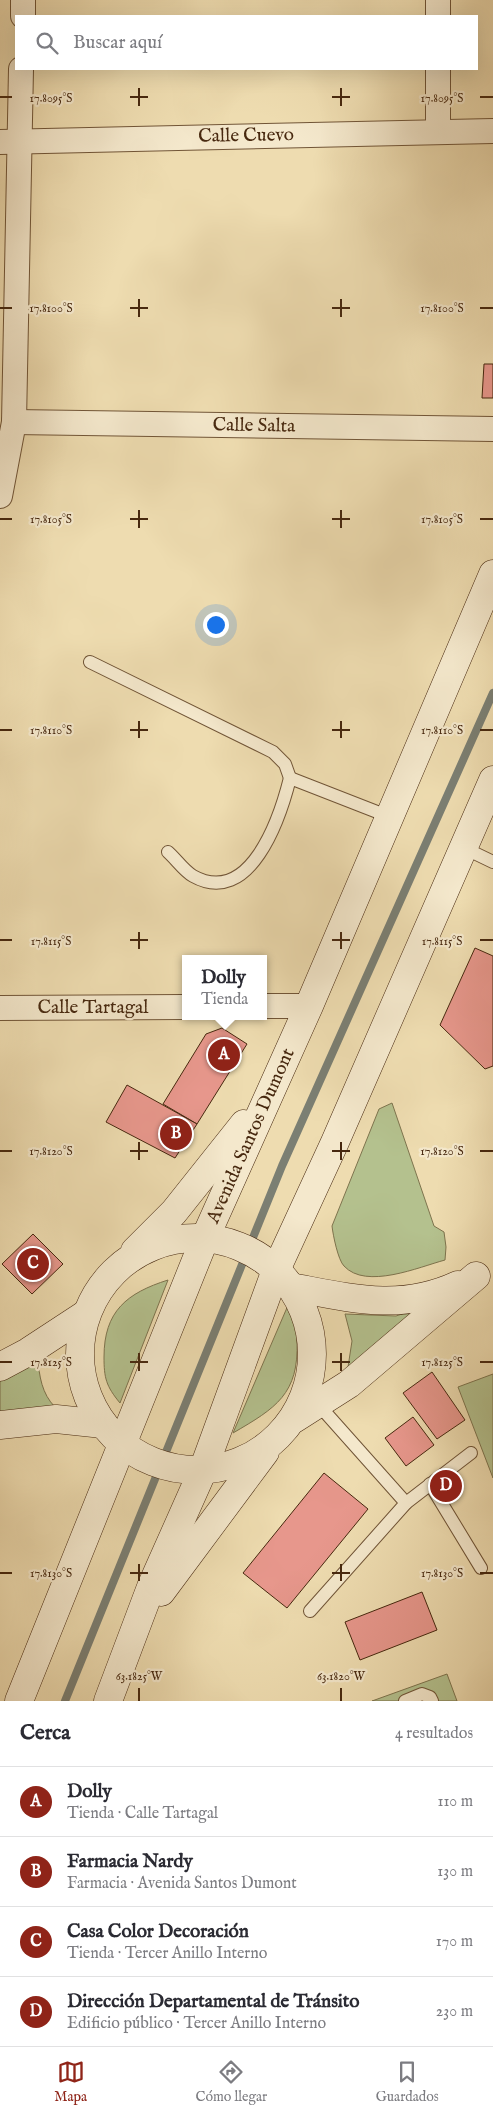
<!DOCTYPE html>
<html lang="es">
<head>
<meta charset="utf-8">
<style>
  :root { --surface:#fff; --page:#f2f2f3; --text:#2b2b33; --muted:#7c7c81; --line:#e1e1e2; --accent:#8f2418 }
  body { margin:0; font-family:"IM FELL English",serif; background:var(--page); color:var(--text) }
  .you { position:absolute; left:215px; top:624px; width:18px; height:18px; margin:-12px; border:4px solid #fff; border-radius:50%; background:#1a73e8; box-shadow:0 0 0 8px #1a73e833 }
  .badge { display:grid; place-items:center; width:32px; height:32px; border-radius:50%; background:var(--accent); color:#fff; font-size:16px; font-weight:700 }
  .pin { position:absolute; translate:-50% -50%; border:2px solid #fff; box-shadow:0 1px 5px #0006 }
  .popup { position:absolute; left:182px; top:955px; width:85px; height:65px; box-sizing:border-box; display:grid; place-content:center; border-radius:0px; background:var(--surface); filter:drop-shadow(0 1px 4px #0005); font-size:16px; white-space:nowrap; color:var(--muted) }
  .popup b { font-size:19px; color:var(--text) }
  .popup::after { content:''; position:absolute; left:50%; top:100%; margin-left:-10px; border:10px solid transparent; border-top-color:var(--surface) }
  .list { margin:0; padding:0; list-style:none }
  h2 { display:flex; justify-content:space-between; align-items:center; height:65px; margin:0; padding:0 20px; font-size:21px }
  h2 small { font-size:16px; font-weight:400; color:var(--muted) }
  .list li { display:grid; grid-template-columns:32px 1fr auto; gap:15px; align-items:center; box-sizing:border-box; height:70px; padding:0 20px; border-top:1px solid var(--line) }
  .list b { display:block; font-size:19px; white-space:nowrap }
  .list p { margin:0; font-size:16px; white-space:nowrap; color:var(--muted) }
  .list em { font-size:16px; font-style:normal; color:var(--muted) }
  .icon { flex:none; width:28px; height:28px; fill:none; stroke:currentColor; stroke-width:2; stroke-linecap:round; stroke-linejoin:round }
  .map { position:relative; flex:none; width:493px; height:1701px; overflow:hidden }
  .search { position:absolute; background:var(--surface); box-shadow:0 5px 20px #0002; left:15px; right:15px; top:15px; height:55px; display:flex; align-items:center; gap:12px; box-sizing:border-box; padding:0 18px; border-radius:0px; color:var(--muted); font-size:19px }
  .sheet { height:345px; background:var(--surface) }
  nav { display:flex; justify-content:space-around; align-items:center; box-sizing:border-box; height:70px; border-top:1px solid var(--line); background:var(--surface); font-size:14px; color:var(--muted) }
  nav a { display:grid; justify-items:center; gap:2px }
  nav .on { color:var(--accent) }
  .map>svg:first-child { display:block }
  .green { fill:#b4c18e; stroke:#7e744e }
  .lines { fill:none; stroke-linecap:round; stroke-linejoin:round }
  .stream { stroke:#7b7f73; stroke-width:8 }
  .building { fill:#e7978c; stroke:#47280f }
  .lane-casing { stroke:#715537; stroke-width:14 }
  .street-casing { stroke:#715537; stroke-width:26 }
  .secondary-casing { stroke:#47280f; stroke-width:29 }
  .lane { stroke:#f4e8cc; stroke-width:12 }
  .street { stroke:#f4e8cc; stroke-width:24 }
  .secondary { stroke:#f4e8cc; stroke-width:28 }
  .ticks { fill:none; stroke:#47280f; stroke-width:2 }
  .labels { text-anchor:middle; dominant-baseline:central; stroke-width:4.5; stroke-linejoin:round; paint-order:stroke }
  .street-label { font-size:19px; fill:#47280f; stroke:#f4e8cc }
  .ticks-label { font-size:12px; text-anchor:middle; fill:#47280f; stroke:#f4e8cc; stroke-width:4.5; stroke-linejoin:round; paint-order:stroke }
</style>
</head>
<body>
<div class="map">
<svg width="493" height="1701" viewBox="0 0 493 1701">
  <rect width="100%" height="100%" fill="#eedcb0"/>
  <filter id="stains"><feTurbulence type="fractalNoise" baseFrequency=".004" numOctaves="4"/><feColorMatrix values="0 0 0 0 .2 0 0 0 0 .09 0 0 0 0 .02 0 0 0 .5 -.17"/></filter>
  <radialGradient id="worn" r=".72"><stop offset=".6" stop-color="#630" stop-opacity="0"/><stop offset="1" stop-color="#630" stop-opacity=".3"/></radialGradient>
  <g class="green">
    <path d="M392 1103 434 1226 444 1232 446 1247 445 1260C419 1267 366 1290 344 1266 338 1260 333 1235 332 1226L379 1109Z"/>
    <path d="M168 1280 120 1403C106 1386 104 1378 104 1357 104 1311 127 1293 168 1280Z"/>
    <path d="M289 1303C295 1318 296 1325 297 1341 299 1394 276 1408 233 1433Z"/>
    <path d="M420 1308 348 1367 352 1341 345 1314 396 1316Z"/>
    <path d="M38 1358C39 1376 42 1394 55 1407L0 1413V1379Z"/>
    <path d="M493 1374V1478L458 1387Z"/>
    <path d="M447 1674 457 1701H372Z"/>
  </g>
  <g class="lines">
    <path class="stream" d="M65 1701 282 1166 493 693"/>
  </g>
  <g class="building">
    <path d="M484 364H493V398H482Z"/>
    <path d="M475 948 493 956V1066L485 1069 440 1025Z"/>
    <path d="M222 1028 247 1044 197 1124 163 1104 206 1034Z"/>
    <path d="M127 1085 197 1124 175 1158 106 1122Z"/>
    <path d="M33 1234 63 1264 32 1294 2 1264Z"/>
    <path d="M432 1372 465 1420 437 1439 403 1393Z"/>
    <path d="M413 1417 434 1445 406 1466 385 1438Z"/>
    <path d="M324 1473 368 1509 287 1608 243 1573Z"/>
    <path d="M422 1592 437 1630 360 1660 345 1622Z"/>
  </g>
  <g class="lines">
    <defs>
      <g id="lane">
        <path d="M90 662 273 752 285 764 290 778"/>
        <path d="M464 848 493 862"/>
        <path d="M168 852C176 859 184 871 193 876 250 908 280 818 290 778L390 817"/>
        <path d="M430 1484 481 1568"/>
        <path d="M406 1503 471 1453"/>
        <path d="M310 1611 406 1503 317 1403"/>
        <path d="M405 1701 422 1694 430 1697 432 1701"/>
      </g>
      <g id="street">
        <path d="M438 0V16"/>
        <path d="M23 16V0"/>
        <path d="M438 69V131"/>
        <path d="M0 142 493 131"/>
        <path d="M14 422 493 429"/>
        <path d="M0 496 14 422 21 69"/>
        <path d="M263 1006H309"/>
        <path d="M0 1008 185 1007"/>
      </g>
      <g id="secondary">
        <circle cx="196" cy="1354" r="116"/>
        <path d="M135 1251 174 1212 244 1124"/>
        <path d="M291 1287C350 1298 400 1312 458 1285"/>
        <path d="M0 1367 28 1352 86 1314"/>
        <path d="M294 1419 349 1384 476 1276"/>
        <path d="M0 1425 56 1419 103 1424"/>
        <path d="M161 1592 265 1452"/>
        <path d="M19 1701 205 1238 309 1006 493 574"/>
        <path d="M108 1701 151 1587 203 1470 276 1270 335 1142 493 780"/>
      </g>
    </defs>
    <use href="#lane" class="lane-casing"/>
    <use href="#street" class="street-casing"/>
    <use href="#secondary" class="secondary-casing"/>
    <use href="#lane" class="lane"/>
    <use href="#street" class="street"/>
    <use href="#secondary" class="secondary"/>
  </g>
  <path class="ticks" d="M139 88V106M341 88V106M0 97H12M130 97H148M332 97H350M480 97H493M139 299V317M341 299V317M0 308H12M130 308H148M332 308H350M480 308H493M139 510V528M341 510V528M0 519H12M130 519H148M332 519H350M480 519H493M139 721V738M341 721V738M0 730H12M130 730H148M332 730H350M480 730H493M139 932V949M341 932V949M0 940H12M130 940H148M332 940H350M480 940H493M139 1142V1160M341 1142V1160M0 1151H12M130 1151H148M332 1151H350M480 1151H493M139 1353V1371M341 1353V1371M0 1362H12M130 1362H148M332 1362H350M480 1362H493M139 1564V1581M341 1564V1581M0 1573H12M130 1573H148M332 1573H350M480 1573H493M139 1688V1701M341 1688V1701"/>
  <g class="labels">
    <g class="street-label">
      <text transform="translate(246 136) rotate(-1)">Calle Cuevo</text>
      <text transform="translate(254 426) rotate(1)">Calle Salta</text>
      <text x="93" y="1008">Calle Tartagal</text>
      <text transform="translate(251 1136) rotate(-66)">Avenida Santos Dumont</text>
    </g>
  </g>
  <g class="ticks-label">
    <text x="51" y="102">17.8095°S</text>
    <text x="442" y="102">17.8095°S</text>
    <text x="51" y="312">17.8100°S</text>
    <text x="442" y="312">17.8100°S</text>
    <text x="51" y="523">17.8105°S</text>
    <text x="442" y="523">17.8105°S</text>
    <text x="51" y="734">17.8110°S</text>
    <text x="442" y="734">17.8110°S</text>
    <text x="51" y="945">17.8115°S</text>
    <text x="442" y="945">17.8115°S</text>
    <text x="51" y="1155">17.8120°S</text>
    <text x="442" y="1155">17.8120°S</text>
    <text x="51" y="1366">17.8125°S</text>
    <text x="442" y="1366">17.8125°S</text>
    <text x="51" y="1577">17.8130°S</text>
    <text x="442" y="1577">17.8130°S</text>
    <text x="139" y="1680">63.1825°W</text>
    <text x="341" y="1680">63.1820°W</text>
  </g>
  <rect width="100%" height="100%" filter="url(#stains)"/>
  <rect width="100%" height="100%" fill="url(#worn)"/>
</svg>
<div class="you"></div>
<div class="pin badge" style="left:224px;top:1055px">A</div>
<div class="popup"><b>Dolly</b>Tienda</div>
<div class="pin badge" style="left:176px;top:1134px">B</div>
<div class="pin badge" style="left:33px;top:1264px">C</div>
<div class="pin badge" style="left:446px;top:1486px">D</div>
<div class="search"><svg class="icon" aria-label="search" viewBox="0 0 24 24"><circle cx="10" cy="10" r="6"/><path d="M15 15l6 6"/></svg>Buscar aquí</div>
</div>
<section class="sheet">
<h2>Cerca<small>4 resultados</small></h2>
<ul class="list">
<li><span class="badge">A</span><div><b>Dolly</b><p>Tienda · Calle Tartagal</p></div><em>110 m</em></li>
<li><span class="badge">B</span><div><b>Farmacia Nardy</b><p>Farmacia · Avenida Santos Dumont</p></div><em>130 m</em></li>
<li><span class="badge">C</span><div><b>Casa Color Decoración</b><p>Tienda · Tercer Anillo Interno</p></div><em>170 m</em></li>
<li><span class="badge">D</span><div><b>Dirección Departamental de Tránsito</b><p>Edificio público · Tercer Anillo Interno</p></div><em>230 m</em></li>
</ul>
</section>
<nav>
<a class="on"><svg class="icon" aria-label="map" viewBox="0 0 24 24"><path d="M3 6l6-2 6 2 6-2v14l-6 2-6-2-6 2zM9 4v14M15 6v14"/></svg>Mapa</a>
<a><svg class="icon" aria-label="directions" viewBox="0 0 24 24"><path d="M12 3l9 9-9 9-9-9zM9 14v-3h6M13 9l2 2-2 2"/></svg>Cómo llegar</a>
<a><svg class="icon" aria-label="saved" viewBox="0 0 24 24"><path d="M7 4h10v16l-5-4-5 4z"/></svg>Guardados</a>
</nav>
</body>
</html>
